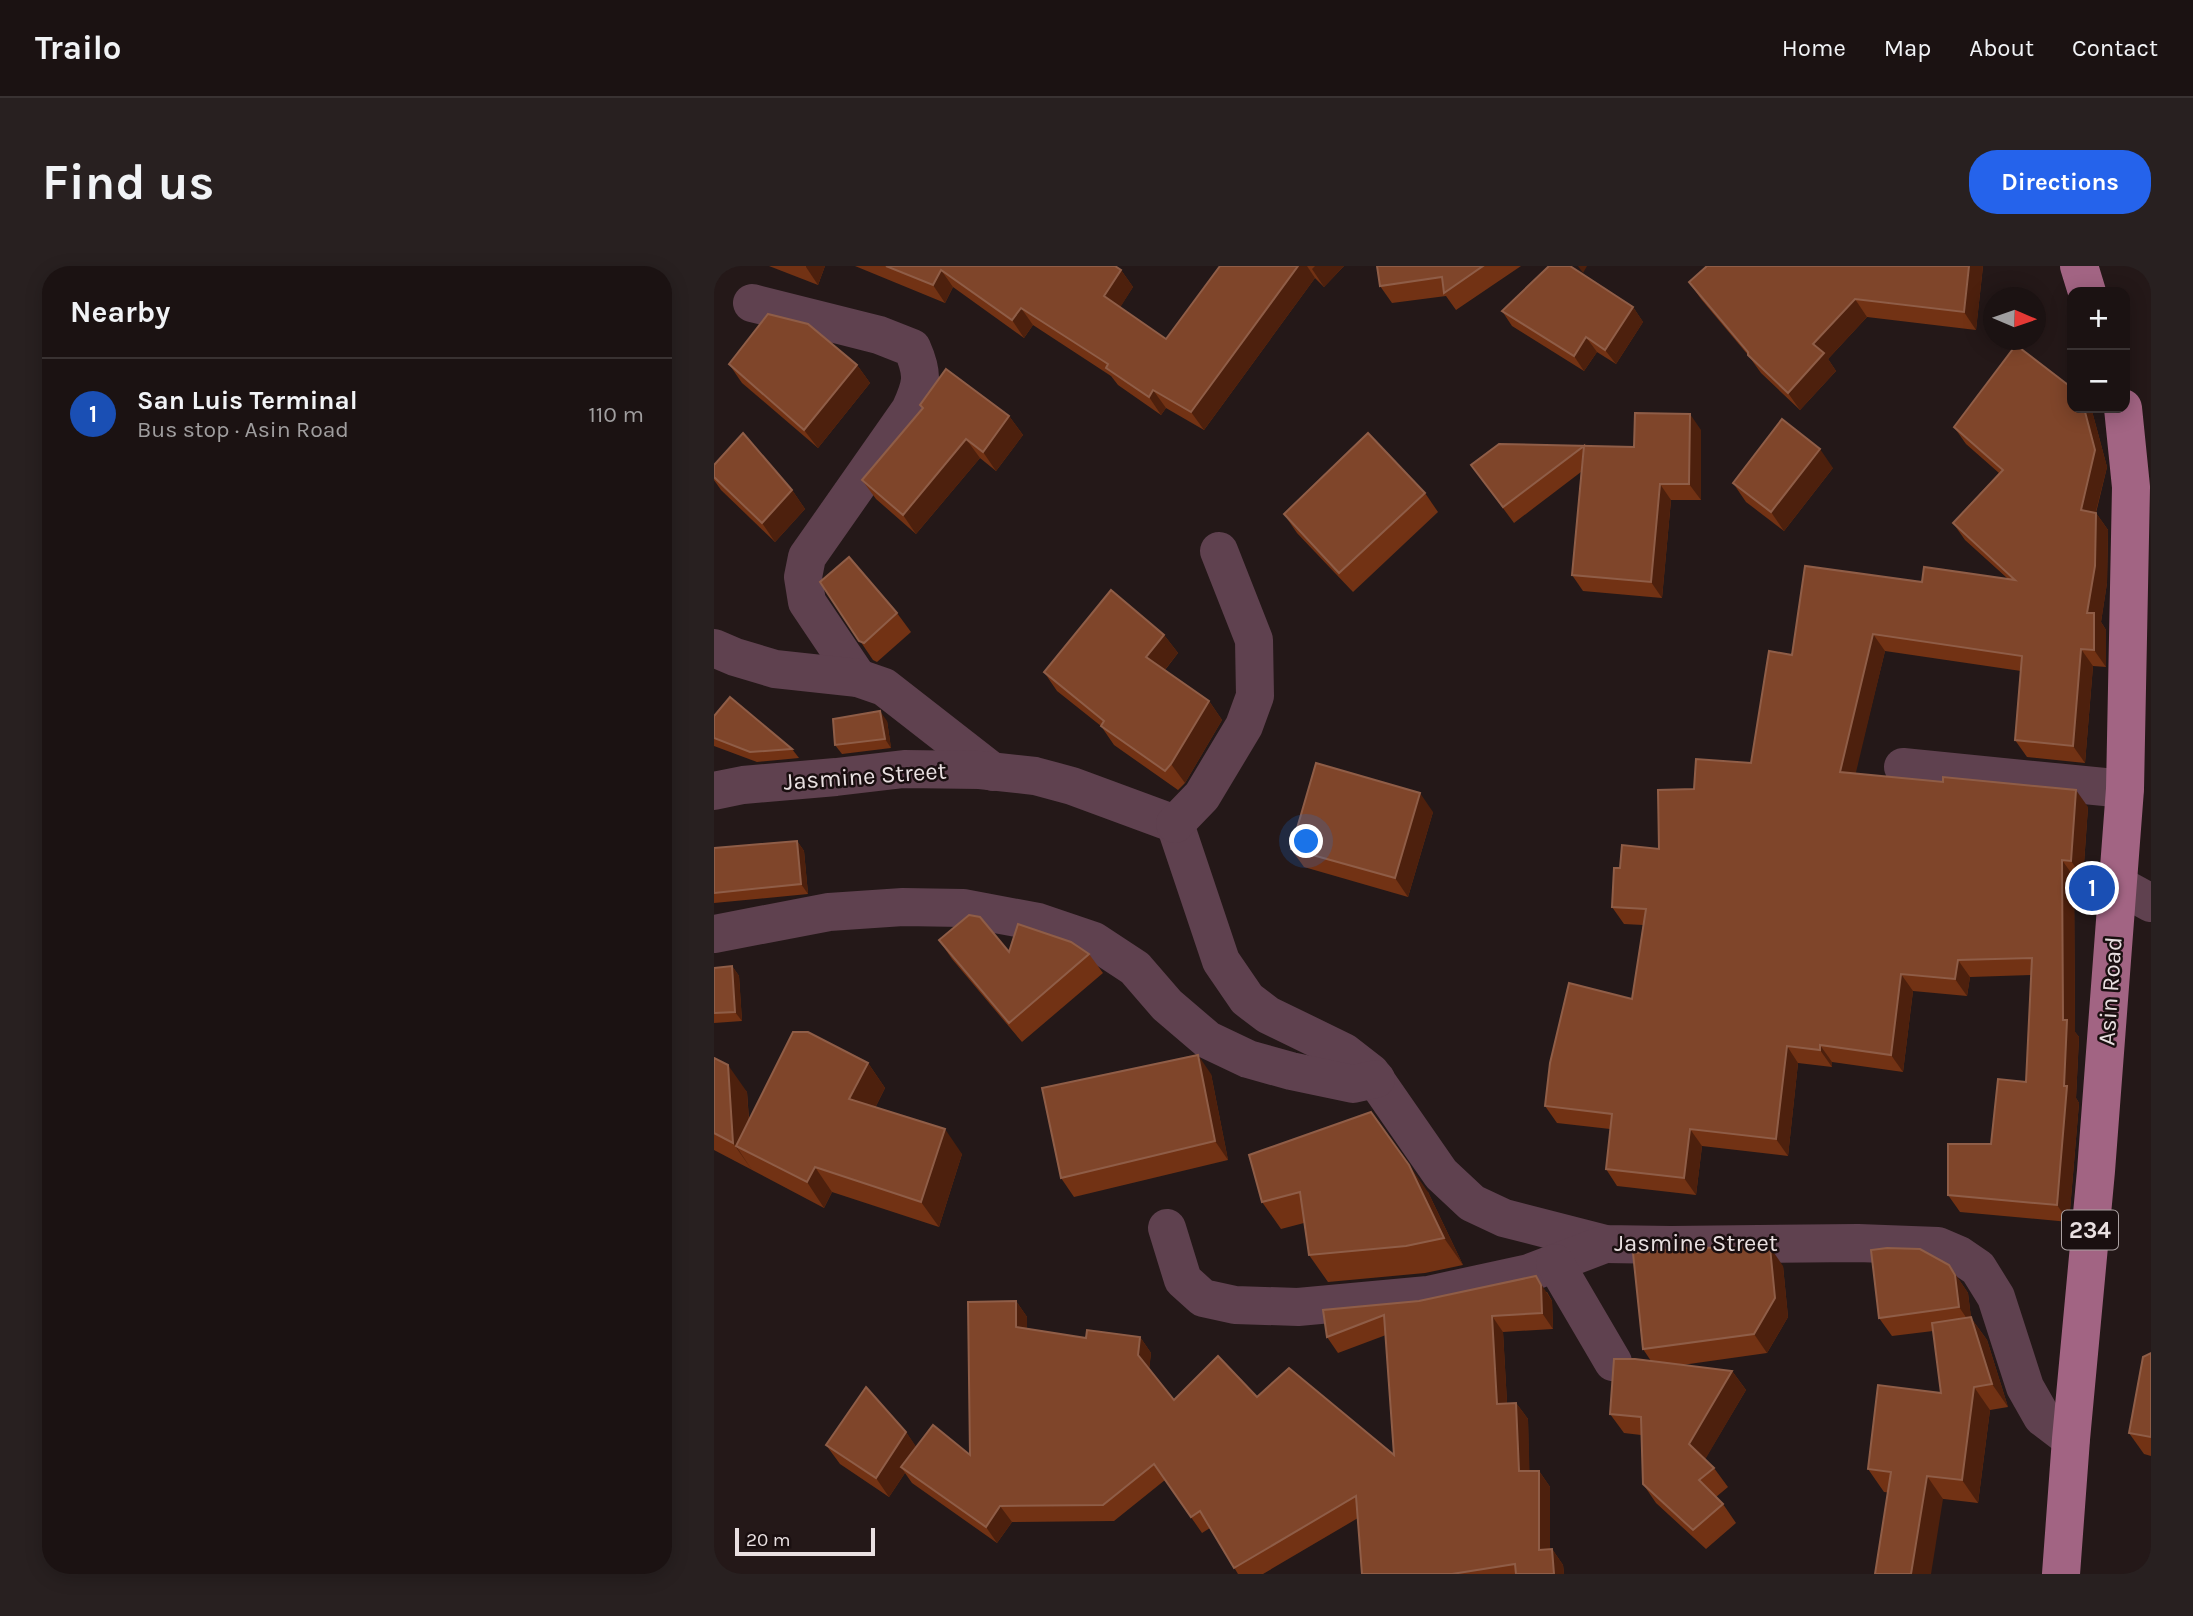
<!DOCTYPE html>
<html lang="en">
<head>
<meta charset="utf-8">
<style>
  :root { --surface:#1b1212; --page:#282020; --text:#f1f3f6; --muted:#a09e9f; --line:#393232; --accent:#2563eb }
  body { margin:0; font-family:Karla,sans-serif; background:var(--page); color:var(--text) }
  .controls { position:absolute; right:21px; top:21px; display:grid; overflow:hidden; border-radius:14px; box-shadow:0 4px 18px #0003 }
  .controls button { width:63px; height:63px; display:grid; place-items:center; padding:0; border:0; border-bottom:2px solid var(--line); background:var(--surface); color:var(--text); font:35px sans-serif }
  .compass { position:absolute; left:1269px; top:21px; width:63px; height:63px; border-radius:50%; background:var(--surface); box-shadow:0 4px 18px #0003; rotate:92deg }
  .scale { position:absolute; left:21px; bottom:18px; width:140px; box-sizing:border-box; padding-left:7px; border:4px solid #e9e0e1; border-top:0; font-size:19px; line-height:24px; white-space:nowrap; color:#e9e0e1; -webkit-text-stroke:5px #1a0f10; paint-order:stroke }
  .you { position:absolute; left:593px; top:576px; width:24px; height:24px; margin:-18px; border:5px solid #fff; border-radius:50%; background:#1a73e8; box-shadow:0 0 0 10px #1a73e833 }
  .badge { display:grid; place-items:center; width:46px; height:46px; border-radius:50%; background:var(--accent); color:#fff; font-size:23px; font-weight:700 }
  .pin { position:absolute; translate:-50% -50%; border:4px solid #fff; box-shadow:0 2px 7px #0006 }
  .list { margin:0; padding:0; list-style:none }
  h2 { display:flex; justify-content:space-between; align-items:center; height:91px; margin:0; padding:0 28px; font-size:30px }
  h2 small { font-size:23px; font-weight:400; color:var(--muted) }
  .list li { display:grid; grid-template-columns:46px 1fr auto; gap:21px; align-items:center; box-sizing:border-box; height:112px; padding:0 28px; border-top:2px solid var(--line) }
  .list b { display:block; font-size:26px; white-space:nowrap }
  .list p { margin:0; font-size:23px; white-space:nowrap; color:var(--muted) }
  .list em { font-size:23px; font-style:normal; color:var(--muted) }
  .map { position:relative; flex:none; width:1437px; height:1308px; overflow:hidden; border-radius:28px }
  header { display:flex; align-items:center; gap:42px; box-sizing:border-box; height:98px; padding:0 35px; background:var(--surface); border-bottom:2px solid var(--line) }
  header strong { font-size:33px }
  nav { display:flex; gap:38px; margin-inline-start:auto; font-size:24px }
  .intro { display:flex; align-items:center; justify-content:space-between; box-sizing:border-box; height:168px; padding:0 42px }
  h1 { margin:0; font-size:49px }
  .button { padding:18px 32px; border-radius:28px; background:var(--accent); color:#fff; font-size:24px; font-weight:700 }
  main { display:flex; gap:42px; padding:0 42px }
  aside { flex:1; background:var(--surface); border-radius:28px; box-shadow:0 4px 18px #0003 }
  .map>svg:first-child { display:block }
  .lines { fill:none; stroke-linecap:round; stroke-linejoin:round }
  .minor { stroke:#5f414f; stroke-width:38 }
  .major { stroke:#a26483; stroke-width:38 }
  .wall { fill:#723214 }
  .shaded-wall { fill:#4d200d }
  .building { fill:#7f452a; stroke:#8f5d47; stroke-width:2 }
  .labels { text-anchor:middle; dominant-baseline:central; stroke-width:5; stroke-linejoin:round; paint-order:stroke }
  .shield { fill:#1a0f10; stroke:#aba1a2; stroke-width:2 }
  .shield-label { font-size:23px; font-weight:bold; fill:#e9e0e1 }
  .street-label { font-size:24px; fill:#e9e0e1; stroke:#1a0f10 }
</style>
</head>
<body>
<header>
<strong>Trailo</strong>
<nav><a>Home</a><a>Map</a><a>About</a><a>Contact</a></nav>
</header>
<div class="intro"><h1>Find us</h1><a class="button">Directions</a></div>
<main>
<aside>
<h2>Nearby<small></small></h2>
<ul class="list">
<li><span class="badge" style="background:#1a4fb4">1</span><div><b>San Luis Terminal</b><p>Bus stop · Asin Road</p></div><em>110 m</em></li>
</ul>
</aside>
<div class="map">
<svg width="1437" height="1308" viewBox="0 0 1437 1308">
  <rect width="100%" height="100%" fill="#241818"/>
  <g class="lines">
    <g class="minor">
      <path d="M38 37 165 69 198 82C210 109 208 118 196 144L93 291 89 311 93 336 144 412"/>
      <path d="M0 382 21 391 61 403 144 412 170 421 279 506"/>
      <path d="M1189 501 1411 523"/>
      <path d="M0 525 29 519 122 511 190 503 266 504 321 510 358 520 461 558"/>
      <path d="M461 558 507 695 533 733 554 749 630 786 657 807 727 908 758 937 790 952 891 978 957 979 1144 977 1224 980 1245 989 1264 1002 1282 1031 1311 1121 1328 1151 1357 1173"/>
      <path d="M461 558 488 530 530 460 541 430 540 374 505 285"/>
      <path d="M1404 619 1437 637"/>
      <path d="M0 668 115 646 189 641 249 642 324 656 380 675 421 702 453 739 494 774 534 793 577 805 639 818 662 813"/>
      <path d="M453 962 469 1014 489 1032 521 1039 584 1041 714 1029 815 1007 891 978"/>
      <path d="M841 997 899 1096"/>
    </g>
    <g class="major">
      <path d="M1365 0 1373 26"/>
      <path d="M1347 1308 1357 1173 1382 905 1411 523 1417 221 1409 142"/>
    </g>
  </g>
  <g class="wall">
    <path d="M55 0H111L104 19Z"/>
    <path d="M141 0H401L407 4 419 21 406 41 452 73 506 0H630L610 21 601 12 490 164 452 142 447 149 404 119 397 110 319 59 310 72 239 21 231 37Z"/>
    <path d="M663 0H807L742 44 732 30 678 37 666 20Z"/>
    <path d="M993 0H1269L1262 64 1153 51 1114 93 1122 105 1086 144 1047 107 1034 89 987 33 975 16Z"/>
    <path d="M919 41 929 56 902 98 883 86 870 105 798 60 788 45Z"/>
    <path d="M15 98 143 99 156 117 104 182 28 117Z"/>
    <path d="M206 139 295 150 309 169 282 205 266 192 202 268 162 233 148 214 208 143Z"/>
    <path d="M1378 145 1393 201 1382 247 1394 264 1393 317 1387 356 1392 364V401L1379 400 1371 497 1313 491 1301 474 1307 405 1171 385 1141 507 1374 541 1369 612 1360 611 1361 766 1365 771 1362 832 1365 837 1355 956 1246 946 1234 929 1277 878 1312 816 1317 709 1256 711 1253 730 1199 725 1189 806 1118 796V801L1084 797 1074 890 988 880 982 929 903 920 892 903 896 863 843 857 831 840 918 733 929 659 910 658 898 641 906 602 945 583 980 523 1037 497 1078 389 1208 316 1293 312 1251 274 1239 257 1285 207 1252 178 1240 161Z"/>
    <path d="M987 164V234H957L948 332 869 325 858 309 867 206 800 257 757 199 785 178 920 181Z"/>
    <path d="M1119 202 1070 265 1032 236 1019 217Z"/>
    <path d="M0 211 78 224 91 243 61 276 7 224 0 214Z"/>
    <path d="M711 227 724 246 639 326 583 267 570 248Z"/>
    <path d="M106 316 183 347 197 366 163 396 159 394Z"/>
    <path d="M450 369 464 387 451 404 495 435 508 454 471 517 464 524 400 479 387 460 343 425 330 406Z"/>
    <path d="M0 450 78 483 85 492 43 496 0 480Z"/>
    <path d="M173 455 177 482 128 488 121 479Z"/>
    <path d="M719 546 694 631 590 601 577 583Z"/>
    <path d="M83 575 90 585 94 628 0 637V582Z"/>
    <path d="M225 674 295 686 375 688 389 707 308 776 238 693Z"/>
    <path d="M18 700 25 710 28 755 0 757V702Z"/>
    <path d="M0 792 33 826 35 853 154 797 171 822 161 842 248 888 225 961 118 926 110 942 0 884Z"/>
    <path d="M497 808 514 894 360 931 347 912Z"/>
    <path d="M535 889 714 926 749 999 711 1007 614 1016 595 989 590 957 567 963 548 936Z"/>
    <path d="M1235 999 1254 1027 1257 1052 1273 1074 1294 1141 1276 1144 1264 1237 1170 1226 1154 1203 1227 1127 1219 1065 1178 1070 1165 1052Z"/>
    <path d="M1069 1000 1074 1051 1053 1087 968 1099 1018 1105 1032 1124 991 1193 1000 1202 1014 1221 1002 1231 1009 1238 1022 1257 992 1283 942 1237 929 1218 927 1169 910 1167 896 1148 937 1095 929 1083Z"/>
    <path d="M833 1026 838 1035 839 1063 789 1066 793 1137H802L814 1153 815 1205H825L836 1221V1283H838L849 1299 850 1308H648L644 1252 549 1308H524L496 1262 488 1267 451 1214 400 1255 298 1256 283 1277 198 1217 191 1207 175 1231 126 1198 112 1179 192 1166 202 1181 256 1189 302 1035 313 1051V1063L372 1072 426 1071 437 1087 435 1103 460 1134 543 1131 680 1189 672 1069 624 1087 613 1071 609 1044Z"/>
    <path d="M1437 1087V1190L1430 1188 1415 1167Z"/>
  </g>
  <g class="shaded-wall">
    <path d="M0 0H8L0 17Z"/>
    <path d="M92 0H111L104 19 92 1Z"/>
    <path d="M584 0H593L601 12 490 164 477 146Z"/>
    <path d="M601 0H630L610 21 598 3Z"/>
    <path d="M864 0H873L869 7Z"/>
    <path d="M1255 0H1269L1262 64 1250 46Z"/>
    <path d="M227 4 239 21 231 37 219 19Z"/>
    <path d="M407 4 419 21 402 48 390 30Z"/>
    <path d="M1141 33 1153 51 1114 93 1122 105 1086 144 1074 127 1099 78Z"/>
    <path d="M919 41 929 56 902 98 891 84Z"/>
    <path d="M307 42 319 59 310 72 298 54Z"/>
    <path d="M872 71 883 86 870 105 860 90Z"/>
    <path d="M143 99 156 117 104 182 90 164Z"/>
    <path d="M439 124 452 142 447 149 435 131Z"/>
    <path d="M1370 142H1376L1378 145 1393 201 1378 261 1367 244Z"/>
    <path d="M976 148 987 164V234L975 218Z"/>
    <path d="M295 150 309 169 282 205 269 186Z"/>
    <path d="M252 173 266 192 202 268 189 249Z"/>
    <path d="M1106 183 1119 202 1070 265 1057 246Z"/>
    <path d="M946 218 957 234 948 332 937 316Z"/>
    <path d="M78 224 91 243 61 276 48 257Z"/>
    <path d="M1382 247 1394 264 1393 317 1387 356 1392 364V401L1380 384 1373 347Z"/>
    <path d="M1159 368 1171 385 1138 523 1126 506Z"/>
    <path d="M450 369 464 387 446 410 432 391Z"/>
    <path d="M1367 383 1379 400 1371 497 1359 480Z"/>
    <path d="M495 435 508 454 471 517 457 498Z"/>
    <path d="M166 445 173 455 177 482 171 473Z"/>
    <path d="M1362 524 1374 541 1369 612 1357 595Z"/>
    <path d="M706 527 719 546 694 631 681 612Z"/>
    <path d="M83 575 90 585 94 628 87 618Z"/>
    <path d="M1348 594 1360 611 1361 766 1365 771 1362 832 1365 837 1355 956 1343 939 1350 820Z"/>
    <path d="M1244 694 1256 711 1253 730 1241 713Z"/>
    <path d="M18 700 25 710 28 755 21 746Z"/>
    <path d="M1187 708 1199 725 1189 806 1177 789Z"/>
    <path d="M1106 779 1118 796V801L1106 784Z"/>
    <path d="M1073 780 1084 797 1074 890 1062 873Z"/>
    <path d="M484 789 497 808 514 894 501 875Z"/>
    <path d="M154 797 171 822 153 858 135 833Z"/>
    <path d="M14 799 33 826 37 888 22 880 38 904 19 877Z"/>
    <path d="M231 863 248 888 225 961 207 936Z"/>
    <path d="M976 863 988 880 982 929 970 912Z"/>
    <path d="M695 899 714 926 749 999 730 972Z"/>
    <path d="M101 901 118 926 110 942 93 916Z"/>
    <path d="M1056 981 1069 1000 1074 1051 1053 1087 1040 1068Z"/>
    <path d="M1235 999 1254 1027 1257 1052 1273 1074 1294 1141 1278 1118 1258 1060 1245 1041Z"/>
    <path d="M822 1010 838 1035 839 1063 828 1047Z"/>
    <path d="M302 1035 313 1051V1077L302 1061Z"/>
    <path d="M778 1050 789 1066 794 1154 783 1138Z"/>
    <path d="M426 1071 437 1087 435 1105 424 1089Z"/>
    <path d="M1018 1105 1032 1124 989 1197 975 1178Z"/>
    <path d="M1260 1121 1276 1144 1264 1237 1248 1214Z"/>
    <path d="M802 1137 814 1153 816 1221 805 1205Z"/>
    <path d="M192 1166 205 1185 187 1201 191 1207 175 1231 162 1212Z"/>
    <path d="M825 1205 836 1221V1300L825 1284Z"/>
    <path d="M1213 1210 1229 1233 1217 1308H1197Z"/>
    <path d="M286 1240 298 1256 283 1277 272 1261Z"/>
    <path d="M838 1283 849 1299 850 1308H840Z"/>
  </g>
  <g class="building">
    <path d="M172 0H401L407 4 390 30 452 73 506 0H584L477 146 439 124 435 131 392 102 394 98 307 42 298 54 227 4 219 19Z"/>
    <path d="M663 0H769L730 27 728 11 666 20Z"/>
    <path d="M835 0H856L919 41 891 84 872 71 860 90 788 45Z"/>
    <path d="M993 0H1255L1250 46 1141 33 1099 78 1110 87 1074 127 1034 89V86L975 16Z"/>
    <path d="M54 48 94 58 143 99 90 164 15 98Z"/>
    <path d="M1302 79 1358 122V142H1370L1381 184 1367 244 1382 247 1381 300 1373 347H1380V384L1367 383 1359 480 1301 474 1308 390 1159 368 1126 506 1229 516V511L1362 524 1357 595 1348 594 1349 754H1353L1350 820H1353L1343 939 1234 929V878H1277L1284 813 1312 816 1318 692 1244 694 1241 713 1187 708 1177 789 1106 779V784L1073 780 1062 873 976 863 970 912 892 903 898 848 831 840 836 797 855 717 918 733 932 643 898 641 900 602H906L908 579 945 583 944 524 980 523 982 493 1037 497 1055 385 1078 389 1091 300 1208 316 1210 301 1301 314 1239 257 1289 204 1240 161Z"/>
    <path d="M232 103 295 150 269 186 252 173 189 249 148 214 209 142 206 139Z"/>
    <path d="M921 147 976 148 975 218H946L937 316 858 309 870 180 789 241 757 199 785 178 920 181Z"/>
    <path d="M1068 153 1106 183 1057 246 1019 217Z"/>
    <path d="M29 167 78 224 48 257 0 211V199Z"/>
    <path d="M654 167 711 227 625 307 570 248Z"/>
    <path d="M135 291 183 347 150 377 145 375 106 316Z"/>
    <path d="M397 324 450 369 432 391 495 435 457 498 451 505 387 460 390 455 330 406Z"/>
    <path d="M16 431 78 483 36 486 0 472V450Z"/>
    <path d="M166 445 171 473 121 479 119 453Z"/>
    <path d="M602 497 706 527 681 612 577 583Z"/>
    <path d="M83 575 87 618 0 627V582Z"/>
    <path d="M255 649 266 651 295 686 304 658 357 676 375 688 295 757 225 674Z"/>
    <path d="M18 700 21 746 0 747V702Z"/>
    <path d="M79 766H94L154 797 135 833 231 863 207 936 101 901 93 916 22 880Z"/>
    <path d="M484 789 501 875 347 912 328 822Z"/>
    <path d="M0 792 14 799 19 877 0 867Z"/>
    <path d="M657 846 695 899 730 972 692 980 595 989 586 926 548 936 535 889Z"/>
    <path d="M1056 981 1061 1032 1040 1068 929 1083 919 987 975 982Z"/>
    <path d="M1173 982 1206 983 1235 999 1241 1009 1245 1041 1165 1052 1157 984Z"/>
    <path d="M822 1010 827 1019 828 1047 778 1050 783 1138 802 1137 805 1205H825V1284L838 1283 840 1308H802L801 1298 738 1308H648L642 1230 520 1302 486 1245 477 1251 440 1198 389 1239 286 1240 272 1261 187 1201 219 1159 256 1189 254 1036 302 1035V1061L372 1072 373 1064 426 1071 424 1089 460 1134 504 1090 543 1131 575 1102 680 1189 670 1049 613 1071 609 1044 705 1035Z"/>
    <path d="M1257 1051 1278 1118 1260 1121 1248 1214 1213 1210 1197 1308H1161L1177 1206 1154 1203 1164 1119 1227 1127 1218 1057Z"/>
    <path d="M1437 1087V1171L1415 1167 1429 1091Z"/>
    <path d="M900 1093H921L1018 1105 975 1178 1000 1202 985 1214 1009 1238 979 1264 929 1218 927 1151 896 1148Z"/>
    <path d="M152 1121 192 1166 162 1212 112 1179Z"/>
  </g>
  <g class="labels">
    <rect class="shield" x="1348" y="944.5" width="56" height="39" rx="5"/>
    <g class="shield-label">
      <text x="1376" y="964">234</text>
    </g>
    <g class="street-label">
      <text transform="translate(151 510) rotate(-4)">Jasmine Street</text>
      <text transform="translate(1396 725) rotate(-86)">Asin Road</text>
      <text x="982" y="977">Jasmine Street</text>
    </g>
  </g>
</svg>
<div class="controls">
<button>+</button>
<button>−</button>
</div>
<svg class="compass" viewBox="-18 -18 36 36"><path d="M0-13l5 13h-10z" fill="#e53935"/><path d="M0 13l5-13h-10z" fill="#a09e9f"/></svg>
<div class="scale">20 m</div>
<div class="you"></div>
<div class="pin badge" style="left:1378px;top:622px;background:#1a4fb4">1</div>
</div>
</main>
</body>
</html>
